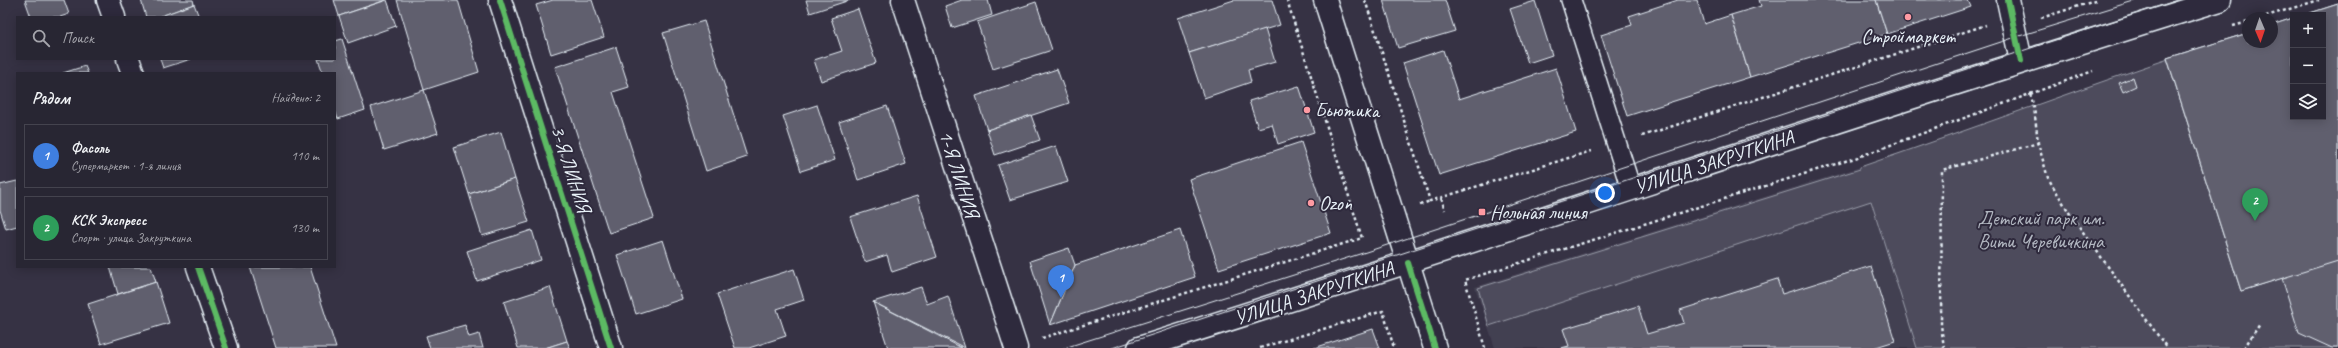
<!DOCTYPE html>
<html lang="ru">
<head>
<meta charset="utf-8">
<style>
  :root { --surface:#282633; --page:#302e3b; --text:#f1f3f6; --muted:#a5a5ac; --line:#44434e; --accent:#ff9aa2 }
  body { margin:0; font-family:Caveat,sans-serif; background:var(--page); color:var(--text) }
  .controls { position:absolute; right:12px; top:12px; display:grid; overflow:hidden; border-radius:0px; box-shadow:0 2px 10px #0003 }
  .controls button { width:36px; height:36px; display:grid; place-items:center; padding:0; border:0; border-bottom:1px solid var(--line); background:var(--surface); color:var(--text); font:20px sans-serif }
  .compass { position:absolute; left:2242px; top:12px; width:36px; height:36px; border-radius:50%; background:var(--surface); box-shadow:0 2px 10px #0003; rotate:178deg }
  .you { position:absolute; left:1605px; top:193px; width:14px; height:14px; margin:-10px; border:3px solid #fff; border-radius:50%; background:#1a73e8; box-shadow:0 0 0 6px #1a73e833 }
  .badge { display:grid; place-items:center; width:26px; height:26px; border-radius:50%; background:var(--accent); color:#fff; font-size:13px; font-weight:700 }
  .pin { position:absolute; translate:-50% -33px; filter:drop-shadow(0 1px 2px #0008) }
  .pin::after { content:''; position:absolute; top:21px; width:14px; height:12px; background:inherit; clip-path:polygon(0 0,100% 0,50% 100%) }
  .list { margin:0; padding:0; list-style:none }
  h2 { display:flex; justify-content:space-between; align-items:center; height:52px; margin:0; padding:0 16px; font-size:17px }
  h2 small { font-size:13px; font-weight:400; color:var(--muted) }
  .list li { display:grid; grid-template-columns:26px 1fr auto; gap:12px; align-items:center; box-sizing:border-box; height:64px; margin:0 8px 8px; padding:0 8px; border:1px solid var(--line); border-radius:0px }
  .list b { display:block; font-size:15px; white-space:nowrap }
  .list p { margin:0; font-size:13px; white-space:nowrap; color:var(--muted) }
  .list em { font-size:13px; font-style:normal; color:var(--muted) }
  .icon { flex:none; width:22px; height:22px; fill:none; stroke:currentColor; stroke-width:2; stroke-linecap:round; stroke-linejoin:round }
  .map { position:relative; flex:none; width:2338px; height:348px; overflow:hidden }
  .search { position:absolute; background:var(--surface); box-shadow:0 2px 10px #0003; left:16px; top:16px; width:320px; height:44px; display:flex; align-items:center; gap:10px; box-sizing:border-box; padding:0 14px; border-radius:0px; color:var(--muted); font-size:15px }
  .panel { position:absolute; background:var(--surface); box-shadow:0 2px 10px #0003; left:16px; top:72px; width:320px; height:196px; border-radius:0px }
  .map>svg:first-child { display:block }
  .built { fill:#433f51 }
  .green { fill:#4d4b5c; stroke:#9a9eaa }
  .building { fill:#605e6e; stroke:#e8f1f8 }
  .lines { fill:none; stroke-linecap:round; stroke-linejoin:round }
  .lane-casing { stroke:#e8f1f8; stroke-width:22 }
  .street-casing { stroke:#e8f1f8; stroke-width:25 }
  .secondary-casing { stroke:#e8f1f8; stroke-width:25 }
  .path { stroke:#e8f1f8; stroke-width:2.5; stroke-dasharray:3 3; stroke-linecap:butt }
  .lane { stroke:#2f2a3d; stroke-width:19 }
  .street { stroke:#2f2a3d; stroke-width:22 }
  .secondary { stroke:#2f2a3d; stroke-width:22 }
  .tram { stroke:#e8f1f8; stroke-width:1 }
  .cycleway-casing { stroke:#2f2a3d; stroke-width:8 }
  .cycleway { stroke:#5cba63; stroke-width:6 }
  .poi-dot { fill:#ff9aa2; stroke:#2f2a3d; stroke-width:1.5 }
  .labels { text-anchor:middle; dominant-baseline:central; stroke-width:4; stroke-linejoin:round; paint-order:stroke }
  .poi-label { font-size:20px; fill:#e8f1f8; stroke:#2f2a3d; text-anchor:start }
  .street-label { font-size:20px; fill:#e8f1f8; stroke:#2f2a3d }
  .park-label { font-size:20px; fill:#b2b7c1; stroke:#2f2a3d }
</style>
</head>
<body>
<div class="map">
<svg width="2338" height="348" viewBox="0 0 2338 348">
  <rect width="100%" height="100%" fill="#363244"/>
  <filter id="ink" filterUnits="userSpaceOnUse"><feTurbulence type="fractalNoise" baseFrequency=".025" numOctaves="2"/><feDisplacementMap in="SourceGraphic" scale="8" xChannelSelector="R" yChannelSelector="G"/><feConvolveMatrix kernelMatrix="1 2 1 2 8 2 1 2 1" color-interpolation-filters="sRGB"/></filter>
  <g filter="url(#ink)">
    <path class="built" d="M1860 167 1917 348H1495L1475 287Z"/>
    <path class="green" d="M2338 4V348H1917L1871 201 1489 326 1478 288 1860 169V167C1990 123 2117 74 2248 33V42H2272L2293 117H2323V15Z"/>
    <g class="building">
      <path d="M25 0H64L69 14 60 17H31Z"/>
      <path d="M141 0H193L194 4 158 17H146Z"/>
      <path d="M334 0H386L339 16Z"/>
      <path d="M387 0 396 26 348 43 339 16Z"/>
      <path d="M397 0H458L479 72 424 90Z"/>
      <path d="M553 0H592L604 37 551 54 536 5Z"/>
      <path d="M806 0H850L810 13Z"/>
      <path d="M962 0H988L992 15 952 28 945 6Z"/>
      <path d="M1234 0H1272L1280 25 1189 53 1178 18Z"/>
      <path d="M1383 0H1445L1455 31 1398 48Z"/>
      <path d="M1678 0H1697L1704 24 1731 15 1750 77 1627 116 1601 35 1632 25 1629 16Z"/>
      <path d="M1759 0H1876L1887 34 1750 77 1731 15 1761 6Z"/>
      <path d="M1876 0H1968L1971 7 1887 34Z"/>
      <path d="M1535 1 1552 55 1528 63 1510 9Z"/>
      <path d="M1036 2 1052 50 993 69 977 22Z"/>
      <path d="M194 4 199 17H158Z"/>
      <path d="M2338 4V348H2332L2299 333 2282 278 2241 291 2167 58 2248 33V42H2272V25L2293 18V117H2323V15H2304Z"/>
      <path d="M2338 4V261L2241 291 2167 58 2248 33V42H2272V25L2293 18V117H2323V15H2304Z"/>
      <path d="M858 9 876 63 821 81 814 60 842 51 831 18Z"/>
      <path d="M704 21 747 157 706 171 663 33Z"/>
      <path d="M1265 29 1275 62 1248 70 1251 82 1204 98 1189 53Z"/>
      <path d="M342 39 365 110 338 119 335 110V73H323L318 59H335V41Z"/>
      <path d="M616 47 629 87 613 92 654 218 609 233 555 67Z"/>
      <path d="M1443 50 1459 99 1556 68 1576 132 1439 175 1403 63Z"/>
      <path d="M160 59H191L163 68Z"/>
      <path d="M85 66 88 73H63Z"/>
      <path d="M1057 69 1069 103 987 130 976 96Z"/>
      <path d="M2133 77 2136 86 2123 92 2119 83Z"/>
      <path d="M1299 86 1314 132 1278 144 1272 124 1258 128 1249 101Z"/>
      <path d="M424 90 438 133 384 150 371 107Z"/>
      <path d="M817 105 835 160 801 171 783 116Z"/>
      <path d="M887 106 906 164 858 180 839 122Z"/>
      <path d="M1031 115 1040 140 995 155 987 130Z"/>
      <path d="M501 132 515 179 469 194 454 147Z"/>
      <path d="M1301 142 1331 233 1219 269 1189 179Z"/>
      <path d="M1056 146 1068 182 1010 200 998 165Z"/>
      <path d="M515 179 529 222 482 236 469 194Z"/>
      <path d="M17 181V226L6 229 0 210V185Z"/>
      <path d="M917 196 937 257 892 272 887 255 865 262 850 217Z"/>
      <path d="M532 230 541 260 477 281 467 251Z"/>
      <path d="M1180 230 1195 277 1050 325 1075 265Z"/>
      <path d="M663 240 682 299 636 314 617 255Z"/>
      <path d="M1069 248 1075 265 1050 325 1030 261Z"/>
      <path d="M1871 266 1895 341 1873 348H1561L1569 346 1563 329 1638 306 1647 334 1684 323 1680 310 1777 279 1782 294Z"/>
      <path d="M110 267H151L156 282 118 294Z"/>
      <path d="M250 267H310L336 348H276Z"/>
      <path d="M794 269 804 300 777 309 786 336 749 348H735L717 294Z"/>
      <path d="M156 282 169 323 101 344 88 304Z"/>
      <path d="M550 287 567 341 545 348H518L504 302Z"/>
      <path d="M921 287 927 304 948 296 965 348 873 302Z"/>
      <path d="M873 302 962 348H888Z"/>
      <path d="M465 325 469 337 479 334 483 348H430L426 336Z"/>
      <path d="M1373 329 1380 348H1314Z"/>
      <path d="M567 341 570 348H545Z"/>
    </g>
    <g class="lines">
      <defs>
        <path id="lane" d="M1571 0 1631 189"/>
        <g id="street">
          <path d="M108 0 114 17"/>
          <path d="M500 0 611 348"/>
          <path d="M2008 0 2021 61"/>
          <path d="M128 59 133 73"/>
          <path d="M198 267 226 348"/>
        </g>
        <g id="secondary">
          <path d="M903 0 1016 348"/>
          <path d="M1325 0 1435 348"/>
          <path d="M1139 348C1501 235 1858 111 2220 0"/>
        </g>
      </defs>
      <use href="#lane" class="lane-casing"/>
      <use href="#street" class="street-casing"/>
      <use href="#secondary" class="secondary-casing"/>
      <g class="path">
        <path d="M1365 0 1430 201 1591 151"/>
        <path d="M2041 18 2098 0"/>
        <path d="M2260 18 2319 0"/>
        <path d="M2233 26 2248 22"/>
        <path d="M2030 94 2034 107 2038 143 2048 178 2070 214 2167 348"/>
        <path d="M1642 136 1986 25"/>
        <path d="M1441 198 1445 210"/>
        <path d="M1420 205 1430 201"/>
        <path d="M1042 338 1362 238 1287 0"/>
        <path d="M1260 348 1383 311 1394 348"/>
        <path d="M1485 348 1465 280 1855 158 2093 71"/>
        <path d="M1944 348 1941 325 1942 170 2038 143"/>
        <path d="M2244 348 2260 324"/>
      </g>
      <use href="#lane" class="lane"/>
      <use href="#street" class="street"/>
      <use href="#secondary" class="secondary"/>
      <g class="tram">
        <path d="M1064 348 1366 252 2016 37 2137 0"/>
        <path d="M1112 348 2178 0"/>
      </g>
      <defs>
        <g id="cycleway">
          <path d="M500 0 611 348"/>
          <path d="M2008 0 2021 61"/>
          <path d="M1408 263 1435 348"/>
          <path d="M198 267 226 348"/>
        </g>
      </defs>
      <use href="#cycleway" class="cycleway-casing"/>
      <use href="#cycleway" class="cycleway"/>
    </g>
  </g>
  <g class="poi-dot">
    <circle cx="1908" cy="17" r="4"/>
    <circle cx="1307" cy="110" r="4"/>
    <circle cx="1311" cy="203" r="4"/>
    <rect x="1478" y="208" width="8" height="8" rx="2"/>
  </g>
  <g class="labels">
    <g class="poi-label">
      <text x="1908" y="36" text-anchor="middle">Строймаркет</text>
      <text x="1315" y="110">Бьютика</text>
      <text x="1319" y="203">Ozon</text>
      <text x="1490" y="212">Нольная линия</text>
    </g>
    <g class="street-label">
      <text transform="translate(1714 162) rotate(-18)">УЛИЦА ЗАКРУТКИНА</text>
      <text transform="translate(571 169) rotate(72)">3-Я ЛИНИЯ</text>
      <text transform="translate(959 174) rotate(72)">1-Я ЛИНИЯ</text>
      <text transform="translate(1314 293) rotate(-18)">УЛИЦА ЗАКРУТКИНА</text>
    </g>
    <g class="park-label">
      <text x="2041" y="218">Детский парк им.<tspan x="2041" dy="23">Вити Черевичкина</tspan></text>
    </g>
  </g>
</svg>
<div class="controls">
<button>+</button>
<button>−</button>
<button><svg class="icon" aria-label="layers" viewBox="0 0 24 24"><path d="M12 4l9 5-9 5-9-5zM3 14l9 5 9-5"/></svg></button>
</div>
<svg class="compass" viewBox="-18 -18 36 36"><path d="M0-13l5 13h-10z" fill="#e53935"/><path d="M0 13l5-13h-10z" fill="#a5a5ac"/></svg>
<div class="you"></div>
<div class="pin badge" style="left:1061px;top:298px;background:#3f7fe0">1</div>
<div class="pin badge" style="left:2255px;top:221px;background:#2e9e5b">2</div>
<div class="search"><svg class="icon" aria-label="search" viewBox="0 0 24 24"><circle cx="10" cy="10" r="6"/><path d="M15 15l6 6"/></svg>Поиск</div>
<section class="panel">
<h2>Рядом<small>Найдено: 2</small></h2>
<ul class="list">
<li><span class="badge" style="background:#3f7fe0">1</span><div><b>Фасоль</b><p>Супермаркет · 1-я линия</p></div><em>110 m</em></li>
<li><span class="badge" style="background:#2e9e5b">2</span><div><b>КСК Экспресс</b><p>Спорт · улица Закруткина</p></div><em>130 m</em></li>
</ul>
</section>
</div>
</body>
</html>
